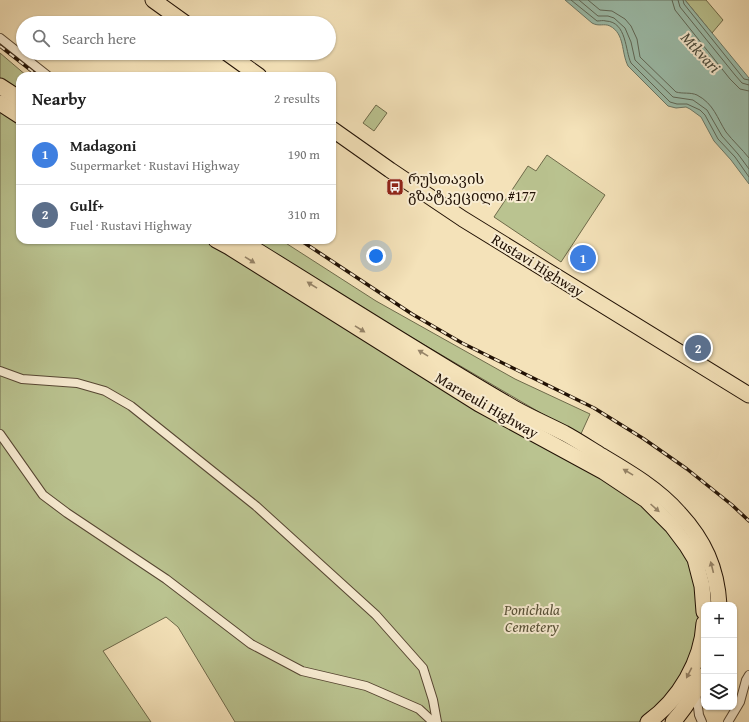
<!DOCTYPE html>
<html lang="en">
<head>
<meta charset="utf-8">
<style>
  :root { --surface:#fff; --page:#f6f6f6; --text:#222; --muted:#767676; --line:#e0e0e0; --accent:#0b8043 }
  body { margin:0; font-family:"Gentium Book Plus","Noto Serif Georgian",serif; background:var(--page); color:var(--text) }
  .controls { position:absolute; right:12px; bottom:12px; display:grid; overflow:hidden; border-radius:8px; box-shadow:0 1px 3px #0004 }
  .controls button { width:36px; height:36px; display:grid; place-items:center; padding:0; border:0; border-bottom:1px solid var(--line); background:var(--surface); color:var(--text); font:20px sans-serif }
  .you { position:absolute; left:376px; top:256px; width:14px; height:14px; margin:-10px; border:3px solid #fff; border-radius:50%; background:#1a73e8; box-shadow:0 0 0 6px #1a73e833 }
  .badge { display:grid; place-items:center; width:26px; height:26px; border-radius:50%; background:var(--accent); color:#fff; font-size:13px; font-weight:700 }
  .pin { position:absolute; translate:-50% -50%; border:2px solid #fff; box-shadow:0 1px 4px #0006 }
  .list { margin:0; padding:0; list-style:none }
  h2 { display:flex; justify-content:space-between; align-items:center; height:52px; margin:0; padding:0 16px; font-size:17px }
  h2 small { font-size:13px; font-weight:400; color:var(--muted) }
  .list li { display:grid; grid-template-columns:26px 1fr auto; gap:12px; align-items:center; box-sizing:border-box; height:60px; padding:0 16px; border-top:1px solid var(--line) }
  .list b { display:block; font-size:15px; white-space:nowrap }
  .list p { margin:0; font-size:13px; white-space:nowrap; color:var(--muted) }
  .list em { font-size:13px; font-style:normal; color:var(--muted) }
  .icon { flex:none; width:22px; height:22px; fill:none; stroke:currentColor; stroke-width:2; stroke-linecap:round; stroke-linejoin:round }
  .map { position:relative; flex:none; width:749px; height:722px; overflow:hidden }
  .search { position:absolute; background:var(--surface); box-shadow:0 1px 3px #0004; left:16px; top:16px; width:320px; height:44px; display:flex; align-items:center; gap:10px; box-sizing:border-box; padding:0 14px; border-radius:22px; color:var(--muted); font-size:15px }
  .panel { position:absolute; background:var(--surface); box-shadow:0 1px 3px #0004; left:16px; top:72px; width:320px; height:172px; border-radius:12px }
  .map>svg:first-child { display:block }
  .green { fill:#bac390; stroke:#6e6a4a }
  .water { fill:#9cbeac; stroke:#6b7969 }
  .lines { fill:none; stroke-linecap:round; stroke-linejoin:round }
  .shore { stroke:#5f6858; stroke-width:1 }
  .street-casing { stroke:#564632; stroke-width:10 }
  .highway-casing { stroke:#221205; stroke-width:17 }
  .street { stroke:#f8ecd2; stroke-width:8 }
  .highway { stroke:#f4e2b9; stroke-width:15 }
  .rail-casing { stroke:#221205; stroke-width:3.5 }
  .rail { stroke:#f8ecd2; stroke-width:2; stroke-dasharray:6; stroke-linecap:butt }
  .oneway { fill:#968468 }
  .labels { text-anchor:middle; dominant-baseline:central; stroke-width:4; stroke-linejoin:round; paint-order:stroke }
  .poi-label { font-size:15px; fill:#221205; stroke:#f8ecd2; text-anchor:start }
  .street-label { font-size:15px; fill:#221205; stroke:#f8ecd2 }
  .park-label { font-size:15px; font-style:italic; fill:#575036; stroke:#f8ecd2 }
  .water-label { font-size:16px; font-style:italic; fill:#4d4e3f; stroke:#f8ecd2 }
</style>
</head>
<body>
<div class="map">
<svg width="749" height="722" viewBox="0 0 749 722">
  <rect width="100%" height="100%" fill="#f4e2b9"/>
  <filter id="stains"><feTurbulence type="fractalNoise" baseFrequency=".005" numOctaves="4"/><feColorMatrix values="0 0 0 0 .2 0 0 0 0 .09 0 0 0 0 .02 0 0 0 .5 -.17"/></filter>
  <radialGradient id="worn" r=".72"><stop offset=".6" stop-color="#630" stop-opacity="0"/><stop offset="1" stop-color="#630" stop-opacity=".3"/></radialGradient>
  <g class="green">
    <path d="M685 0H706L723 20 712 33Z"/>
    <path d="M0 53 27 76H20V91L0 78Z"/>
    <path d="M376 105 387 113 374 131 363 123Z"/>
    <path d="M0 106 20 120V240H210L617 483 663 520 694 572 702 627 693 663 644 722H235L178 627 166 617 103 651 151 722H0Z"/>
    <path d="M547 155 605 195 561 262 494 217 528 166 536 171Z"/>
    <path d="M253 240H281L376 301 515 379 590 414 580 436 317 282Z"/>
  </g>
  <path class="water" d="M565 0H685L749 78V184L731 160 714 141 701 117 690 109 686 107 676 108 668 106 628 66C621 52 625 34 610 26 604 23 599 27 592 23Z"/>
  <g class="lines">
    <g class="shore">
      <path d="M571 0 597 21C600 21 603 20 606 21 627 22 625 51 631 63L670 102 677 104H687L700 110 705 115 718 139 735 157 749 177"/>
      <path d="M579 0 598 16H608L614 18 625 28 631 42 635 60 673 97 693 100 707 110 722 136 738 154 749 169"/>
      <path d="M588 0 600 10 612 11 625 19 631 26 637 39 640 57 676 92C683 94 690 92 697 95 714 104 717 118 726 132 733 141 742 149 749 158"/>
      <path d="M672 0 675 10 730 79 740 89 749 91"/>
      <path d="M678 0 680 7 735 75 742 83 749 85"/>
      <path d="M683 0 684 4 744 79 749 80"/>
    </g>
    <defs>
      <g id="street">
        <path d="M0 38 48 76"/>
        <path d="M0 371 22 379 77 383 105 391 131 406 256 506 376 615 423 668 433 700 437 722"/>
        <path d="M0 434 43 495 67 513 166 579 251 644 302 671 366 686 419 709 433 722"/>
        <path d="M696 692 699 715 702 722"/>
        <path d="M728 722 740 702 746 680 749 675"/>
      </g>
      <g id="highway">
        <path d="M153 0 185 23"/>
        <path d="M227 53 259 76"/>
        <path d="M0 86 20 99"/>
        <path d="M0 103 20 116"/>
        <path d="M332 129 390 170 463 219 749 395"/>
        <path d="M216 240 229 247 479 404 604 472 646 500 672 526 687 546 695 559 702 586 704 612"/>
        <path d="M240 240C331 296 421 354 514 408 530 417 548 425 564 433 577 440 589 448 602 456 629 472 658 489 679 513 704 540 717 568 719 605"/>
        <path d="M648 722C679 700 702 661 704 623"/>
        <path d="M673 722C686 707 695 693 704 675"/>
      </g>
    </defs>
    <use href="#street" class="street-casing"/>
    <use href="#highway" class="highway-casing"/>
    <use href="#street" class="street"/>
    <use href="#highway" class="highway"/>
    <defs>
      <g id="rail">
        <path d="M0 46 38 76"/>
        <path d="M300 240 412 314 462 343 594 408 644 439 687 469 732 505 749 521"/>
      </g>
    </defs>
    <use href="#rail" class="rail-casing"/>
    <use href="#rail" class="rail"/>
  </g>
  <defs><path id="oneway-solid" d="M-6-.8H1V-3.2L6.5 0L1 3.2V.8H-6Z"/></defs>
  <g class="oneway">
    <use href="#oneway-solid" transform="translate(250 260) rotate(32)"/>
    <use href="#oneway-solid" transform="translate(312 285) rotate(-148)"/>
    <use href="#oneway-solid" transform="translate(360 329) rotate(32)"/>
    <use href="#oneway-solid" transform="translate(423 353) rotate(-149)"/>
    <use href="#oneway-solid" transform="translate(628 472) rotate(-149)"/>
    <use href="#oneway-solid" transform="translate(655 508) rotate(42)"/>
    <use href="#oneway-solid" transform="translate(712 567) rotate(-104)"/>
    <use href="#oneway-solid" transform="translate(689 673) rotate(117)"/>
  </g>
  <defs>
    <symbol id="bus-square" viewBox="-11 -11 22 22"><rect x="-9" y="-9" width="18" height="18" rx="4" fill="#8f2418" stroke="#f8ecd2"/><path d="M-5-6H5V4H4V6H2V4H-2V6H-4V4H-5ZM-3.5-4V0h7V-4ZM-3.5 1.2v1.5H-2V1.2ZM2 1.2v1.5H3.5V1.2Z" fill="#fff"/></symbol>
  </defs>
  <g fill-rule="evenodd">
    <use href="#bus-square" x="385" y="177" width="20" height="20"/>
  </g>
  <g class="labels">
    <g class="poi-label">
      <text x="408" y="178">რუსთავის<tspan x="408" dy="17">გზატკეცილი #177</tspan></text>
    </g>
    <g class="street-label">
      <text transform="translate(538 265) rotate(32)">Rustavi Highway</text>
      <text transform="translate(487 405) rotate(30)">Marneuli Highway</text>
    </g>
    <g class="park-label">
      <text x="532" y="609">Ponichala<tspan x="532" dy="17">Cemetery</tspan></text>
    </g>
    <g class="water-label">
      <text transform="translate(701 52) rotate(47)">Mtkvari</text>
    </g>
  </g>
  <rect width="100%" height="100%" filter="url(#stains)"/>
  <rect width="100%" height="100%" fill="url(#worn)"/>
</svg>
<div class="controls">
<button>+</button>
<button>−</button>
<button><svg class="icon" aria-label="layers" viewBox="0 0 24 24"><path d="M12 4l9 5-9 5-9-5zM3 14l9 5 9-5"/></svg></button>
</div>
<div class="you"></div>
<div class="pin badge" style="left:583px;top:258px;background:#3f7fe0">1</div>
<div class="pin badge" style="left:698px;top:348px;background:#5c6f8a">2</div>
<div class="search"><svg class="icon" aria-label="search" viewBox="0 0 24 24"><circle cx="10" cy="10" r="6"/><path d="M15 15l6 6"/></svg>Search here</div>
<section class="panel">
<h2>Nearby<small>2 results</small></h2>
<ul class="list">
<li><span class="badge" style="background:#3f7fe0">1</span><div><b>Madagoni</b><p>Supermarket · Rustavi Highway</p></div><em>190 m</em></li>
<li><span class="badge" style="background:#5c6f8a">2</span><div><b>Gulf+</b><p>Fuel · Rustavi Highway</p></div><em>310 m</em></li>
</ul>
</section>
</div>
</body>
</html>
